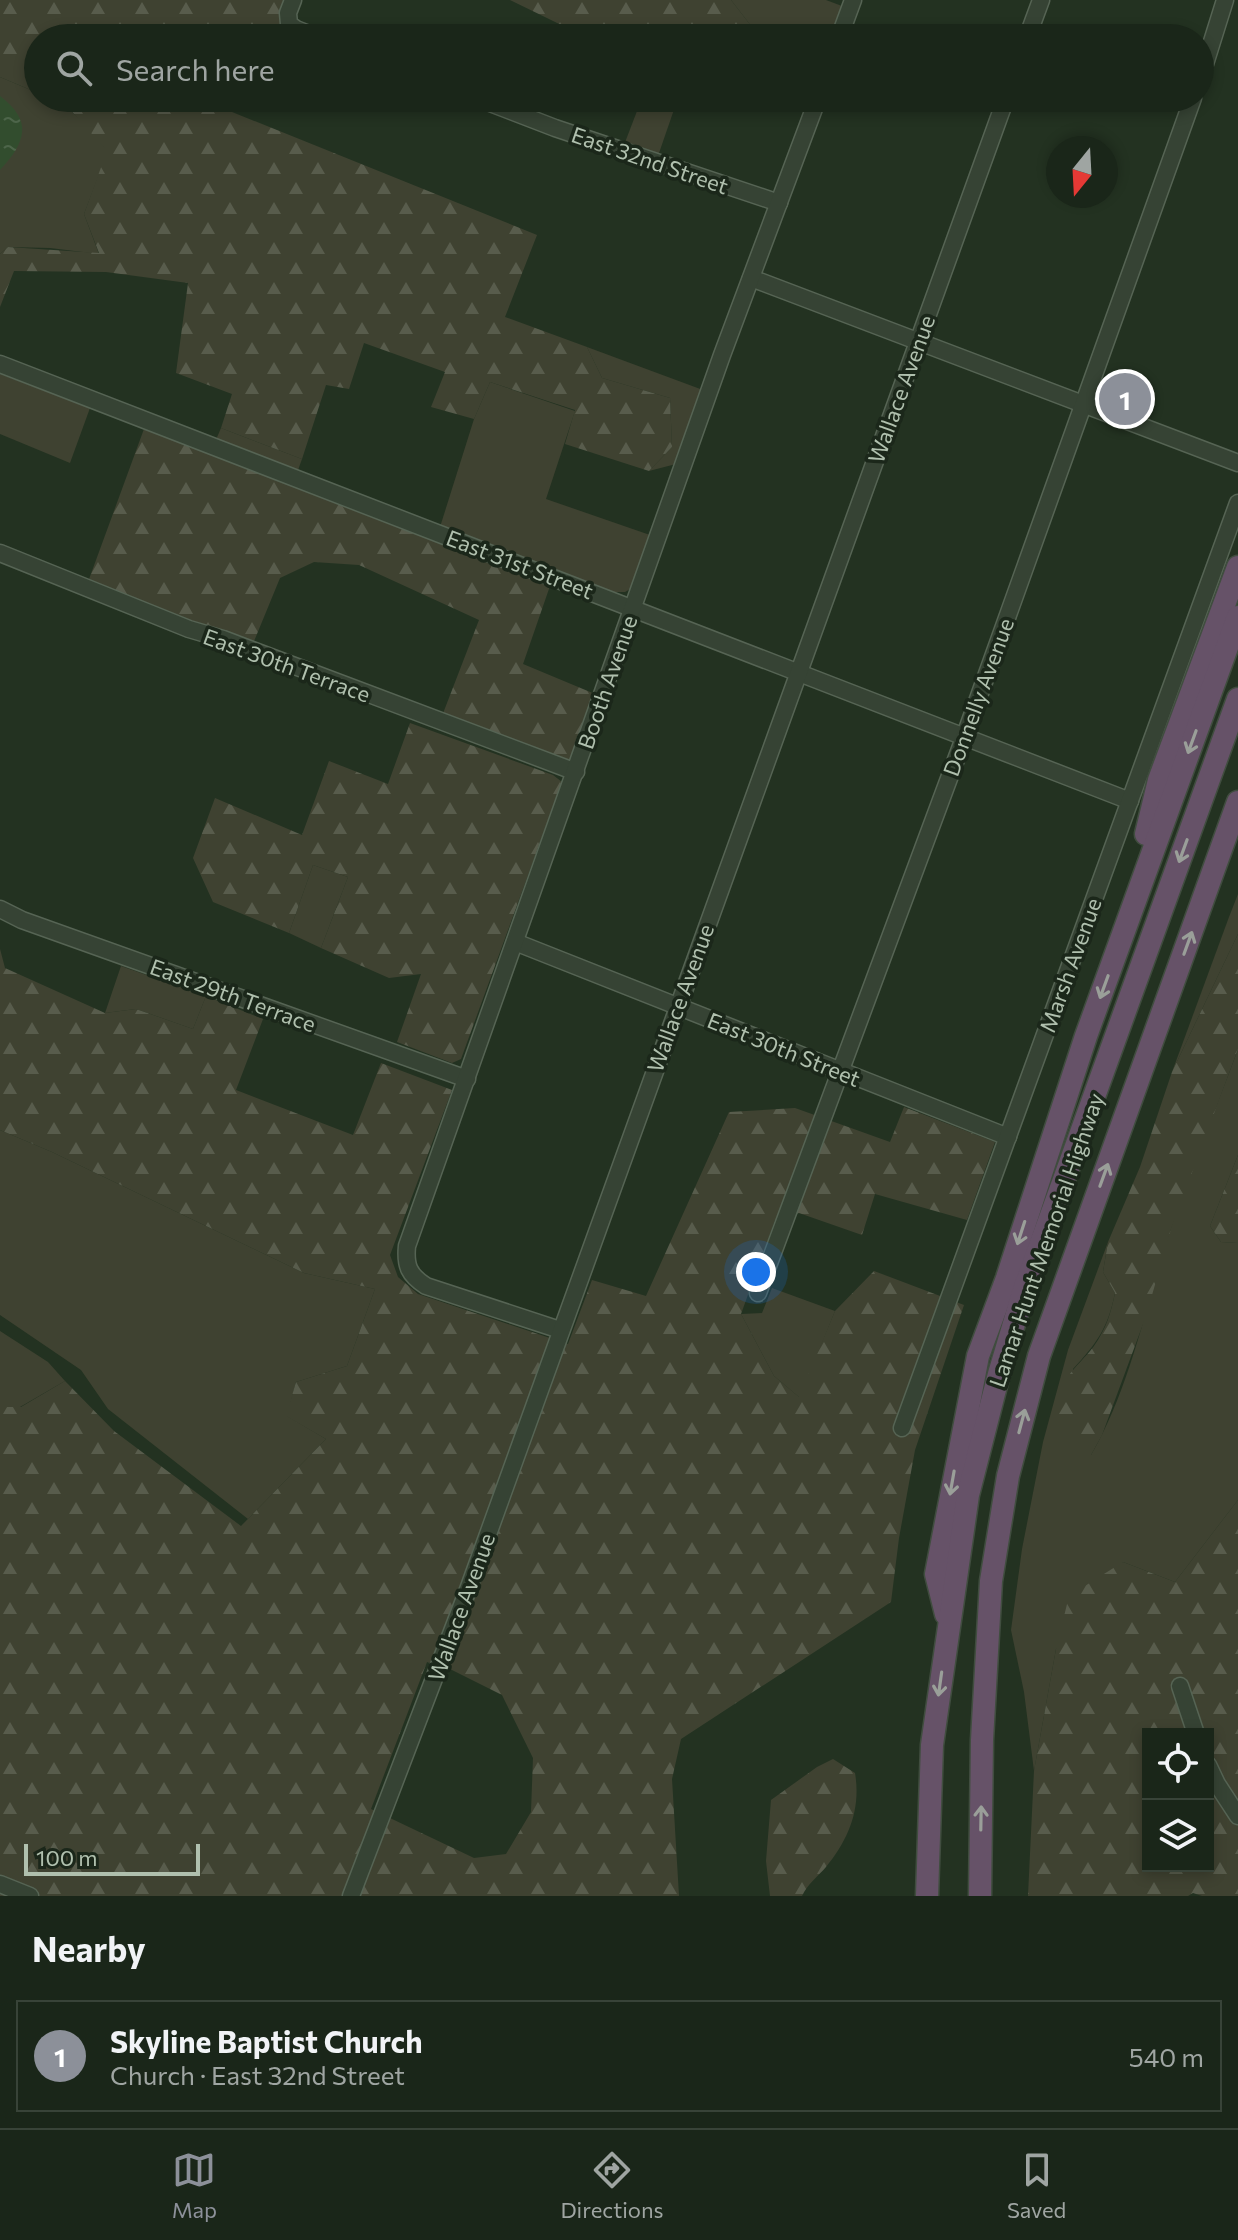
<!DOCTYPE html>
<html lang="en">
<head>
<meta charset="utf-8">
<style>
  :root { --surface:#1a2619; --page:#232e22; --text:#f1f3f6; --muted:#9fa5a2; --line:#384338; --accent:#8c9099 }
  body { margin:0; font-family:Commissioner,sans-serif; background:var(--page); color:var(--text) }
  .controls { position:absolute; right:24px; bottom:24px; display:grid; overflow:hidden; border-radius:0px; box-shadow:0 4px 12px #0003 }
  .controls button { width:72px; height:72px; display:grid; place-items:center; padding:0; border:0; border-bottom:2px solid var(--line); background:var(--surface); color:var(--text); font:40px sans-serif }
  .compass { position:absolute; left:1046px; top:136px; width:72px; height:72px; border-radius:50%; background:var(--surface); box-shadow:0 4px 12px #0003; rotate:198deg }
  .scale { position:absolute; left:24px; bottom:20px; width:176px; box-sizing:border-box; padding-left:8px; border:4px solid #b0c0ae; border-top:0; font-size:22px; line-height:28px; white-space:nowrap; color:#b0c0ae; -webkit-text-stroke:6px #1b271a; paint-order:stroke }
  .you { position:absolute; left:756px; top:1272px; width:28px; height:28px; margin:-20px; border:6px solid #fff; border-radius:50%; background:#1a73e8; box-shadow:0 0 0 12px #1a73e833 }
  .badge { display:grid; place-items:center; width:52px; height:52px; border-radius:50%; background:var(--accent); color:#fff; font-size:26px; font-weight:700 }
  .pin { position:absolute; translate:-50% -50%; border:4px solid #fff; box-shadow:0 2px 8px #0006 }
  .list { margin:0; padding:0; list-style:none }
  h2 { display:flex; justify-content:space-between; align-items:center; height:104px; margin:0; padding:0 32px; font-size:34px }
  h2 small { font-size:26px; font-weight:400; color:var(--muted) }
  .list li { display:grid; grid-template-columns:52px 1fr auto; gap:24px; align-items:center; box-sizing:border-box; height:112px; margin:0 16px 16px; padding:0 16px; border:2px solid var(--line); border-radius:0px }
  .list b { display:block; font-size:30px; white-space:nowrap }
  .list p { margin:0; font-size:26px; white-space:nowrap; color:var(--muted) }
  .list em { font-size:26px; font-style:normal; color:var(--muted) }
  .icon { flex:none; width:44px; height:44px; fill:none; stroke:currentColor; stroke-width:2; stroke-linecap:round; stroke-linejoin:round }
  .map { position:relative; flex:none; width:1238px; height:1896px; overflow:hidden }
  .search { position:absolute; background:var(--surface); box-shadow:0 4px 12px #0003; left:24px; right:24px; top:24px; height:88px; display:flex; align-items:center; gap:20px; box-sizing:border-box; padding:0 28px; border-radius:44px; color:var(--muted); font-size:30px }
  .sheet { height:232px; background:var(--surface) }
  nav { display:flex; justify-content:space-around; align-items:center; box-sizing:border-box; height:112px; border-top:2px solid var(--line); background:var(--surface); font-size:22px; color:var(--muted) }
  nav a { display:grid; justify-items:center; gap:4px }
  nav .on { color:var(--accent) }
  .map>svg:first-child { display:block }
  .grass { fill:#3f4231 }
  .forest { fill:url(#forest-firs); fill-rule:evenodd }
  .water { fill:url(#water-ripples) }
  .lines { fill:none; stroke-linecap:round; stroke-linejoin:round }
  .minor-casing { stroke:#566454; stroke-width:19 }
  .highway-casing { stroke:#404d3f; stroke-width:25 }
  .minor { stroke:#364334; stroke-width:16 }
  .highway { stroke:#665268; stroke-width:22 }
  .oneway { stroke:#9a9f99 }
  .labels { text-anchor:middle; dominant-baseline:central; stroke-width:7; stroke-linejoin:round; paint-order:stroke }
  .street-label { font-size:22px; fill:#b0c0ae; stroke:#1b271a }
</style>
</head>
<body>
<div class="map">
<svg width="1238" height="1896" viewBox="0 0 1238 1896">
  <defs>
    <pattern id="forest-firs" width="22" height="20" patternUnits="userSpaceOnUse" patternTransform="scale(2)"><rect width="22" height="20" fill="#3f4231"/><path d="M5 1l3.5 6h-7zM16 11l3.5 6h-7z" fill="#585c4c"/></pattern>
    <pattern id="water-ripples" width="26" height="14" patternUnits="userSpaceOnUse" patternTransform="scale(2)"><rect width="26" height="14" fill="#324d2e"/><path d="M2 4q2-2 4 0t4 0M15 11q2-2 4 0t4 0" fill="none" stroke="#4d654a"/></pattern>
  </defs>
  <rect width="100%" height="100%" fill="#233221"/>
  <g class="grass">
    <path d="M731 0H826L842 6 830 38H774L755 31Z"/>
    <path d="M0 77 38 93V98C69 98 88 130 108 151L84 214 99 254 50 248 8 247 0 254Z"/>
    <path d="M642 98H678L658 156 624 145Z"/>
    <path d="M587 347 703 390 676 464 649 471 672 447 670 398 602 378Z"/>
    <path d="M0 374 90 408 70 463 0 434Z"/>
    <path d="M490 382 575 411 546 499 650 535 632 588 625 592H614L440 527 474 419Z"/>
    <path d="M221 428 302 459 297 473 215 442Z"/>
    <path d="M313 865 348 877 321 948 289 933Z"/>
    <path d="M1238 894V934L1172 1072 1229 917Z"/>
    <path d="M121 966 206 996 193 1029 136 1009 105 1013Z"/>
    <path d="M1238 1049V1155L1210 1226 1221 1242 1238 1243V1500L1175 1582 1123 1562 1056 1649 1034 1771 1024 1692 1011 1630 1022 1549 1043 1442 1068 1350 1108 1242 1103 1272 1115 1293C1108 1328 1097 1343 1073 1369L1091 1455C1130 1389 1147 1301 1171 1228 1191 1168 1216 1109 1238 1049Z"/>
    <path d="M0 1130 52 1152 304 1273 375 1289 347 1366 296 1382 287 1416 326 1439 248 1519 108 1409 81 1370 0 1315Z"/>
    <path d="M772 1288 835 1311 800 1398 774 1376 741 1314 762 1313Z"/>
    <path d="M0 1331 48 1362 65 1381 20 1407H0Z"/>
  </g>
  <g class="forest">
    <path d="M0 0H286L280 27 268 38H38V93L0 77Z"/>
    <path d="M510 0H731L755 31 751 38H588Z"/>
    <path d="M48 98H237L232 112 537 235 505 317 587 347 602 378 670 398 672 447 649 471 565 444 575 410 490 382 474 419 431 407 445 372 364 343 349 389 326 385 302 459 221 428 232 394 176 373 188 283 106 272 14 271 0 307V254L8 247 99 253 84 214 107 151 67 106Z"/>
    <path d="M144 429 551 583 523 664 595 694 572 759 564 761 442 716 479 620 359 565 314 562 280 578 252 646 88 582Z"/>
    <path d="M410 723 553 775 562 782 461 1059 452 1063 397 1042 421 974 389 978 321 948 348 877 313 865 289 933 213 902 193 858 215 798 302 835 329 761 388 784Z"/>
    <path d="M1238 934V1049L1171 1229 1146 1316 1102 1435 1091 1455H1080L1061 1436C1059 1422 1057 1406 1061 1392 1066 1373 1083 1361 1094 1346 1106 1329 1111 1313 1115 1293L1103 1272 1108 1242 1140 1167 1172 1072Z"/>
    <path d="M0 949 5 968 105 1013 136 1009 193 1029 206 996 263 1019 236 1090 353 1135 381 1063 452 1090 390 1255 398 1277 418 1294 568 1344 592 1280 646 1296 729 1112 795 1108 890 1142 904 1107 995 1142 967 1220 875 1194 862 1235 799 1213 775 1220 741 1314 774 1376 799 1397 835 1311 874 1271 964 1305 915 1450 899 1538 891 1602 681 1739 672 1779 679 1896H0V1407H21L65 1381 114 1431 241 1526 326 1439 286 1416 296 1382 347 1366 375 1289 304 1273 52 1152 0 1130ZM427 1662 450 1669 502 1695 533 1758 531 1812 506 1854 474 1858 371 1809Z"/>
    <path d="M1238 1155V1243L1221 1242 1210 1226Z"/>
    <path d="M1238 1500V1896H1202L1193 1893 1188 1896H1028L1034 1771 1056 1649 1069 1596 1123 1562 1175 1582ZM1148 1734H1208V1866H1148Z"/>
    <path d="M833 1759 855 1773C861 1809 849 1839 826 1867 818 1876 807 1885 802 1896H770L766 1861 771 1800 817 1767Z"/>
  </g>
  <path class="water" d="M0 96C33 121 26 142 0 170Z"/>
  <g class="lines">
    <defs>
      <g id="minor">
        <path d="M293 0 288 13 289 24 296 29 319 38"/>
        <path d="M839 38 853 0"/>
        <path d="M1027 38 1041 0"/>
        <path d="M1200 80 1225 0"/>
        <path d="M477 98 555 128 779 203"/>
        <path d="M751 278 1238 463"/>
        <path d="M0 364 1130 801"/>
        <path d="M0 553 189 629 223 639 576 772"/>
        <path d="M0 909 22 920 467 1079"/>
        <path d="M515 942 1008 1137"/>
        <path d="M758 1293 964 738 1193 98"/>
        <path d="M560 1330 426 1286C409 1275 405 1266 407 1246L722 355 818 98"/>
        <path d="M902 1428 1238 503"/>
        <path d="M1180 1686 1196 1734"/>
        <path d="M1208 1765 1217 1784 1238 1816"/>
        <path d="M0 1884 30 1896"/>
        <path d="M351 1896 469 1587 1006 98"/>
      </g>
      <g id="highway">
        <path d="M1146 834 1159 780 1238 567"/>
        <path d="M946 1614 936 1574 978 1356 1007 1278 1086 1036 1238 617"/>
        <path d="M927 1896 932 1745 968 1495 999 1374 1024 1290 1238 699"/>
        <path d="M980 1896 982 1740 991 1581 1008 1476 1039 1356 1238 802"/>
      </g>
    </defs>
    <use href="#minor" class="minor-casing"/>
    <use href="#highway" class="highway-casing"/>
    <use href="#minor" class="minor"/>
    <use href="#highway" class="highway"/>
  </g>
  <defs><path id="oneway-shaft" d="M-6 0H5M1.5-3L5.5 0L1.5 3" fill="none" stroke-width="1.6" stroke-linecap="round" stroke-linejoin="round" transform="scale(2)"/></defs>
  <g class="oneway">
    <use href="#oneway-shaft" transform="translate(1192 742) rotate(110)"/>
    <use href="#oneway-shaft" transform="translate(1183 851) rotate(110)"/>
    <use href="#oneway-shaft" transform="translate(1188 943) rotate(-70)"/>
    <use href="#oneway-shaft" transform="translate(1104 987) rotate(110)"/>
    <use href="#oneway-shaft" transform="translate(1104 1175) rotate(-70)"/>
    <use href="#oneway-shaft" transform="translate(1021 1233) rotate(108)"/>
    <use href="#oneway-shaft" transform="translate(1022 1421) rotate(-75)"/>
    <use href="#oneway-shaft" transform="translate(952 1483) rotate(100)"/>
    <use href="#oneway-shaft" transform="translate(940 1684) rotate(98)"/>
    <use href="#oneway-shaft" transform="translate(981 1818) rotate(-89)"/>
  </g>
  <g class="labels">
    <g class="street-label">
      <text transform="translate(650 160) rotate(19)">East 32nd Street</text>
      <text transform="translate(901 389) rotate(-70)">Wallace Avenue</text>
      <text transform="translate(520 564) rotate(21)">East 31st Street</text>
      <text transform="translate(287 665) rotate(20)">East 30th Terrace</text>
      <text transform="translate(607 682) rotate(-71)">Booth Avenue</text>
      <text transform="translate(978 697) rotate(-70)">Donnelly Avenue</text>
      <text transform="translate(1070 965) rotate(-70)">Marsh Avenue</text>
      <text transform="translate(233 995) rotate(20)">East 29th Terrace</text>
      <text transform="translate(680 998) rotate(-70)">Wallace Avenue</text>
      <text transform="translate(784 1049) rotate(22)">East 30th Street</text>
      <text transform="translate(1046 1240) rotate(-71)">Lamar Hunt Memorial Highway</text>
      <text transform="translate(461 1607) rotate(-70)">Wallace Avenue</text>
    </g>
  </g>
</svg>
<div class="controls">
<button><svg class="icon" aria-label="locate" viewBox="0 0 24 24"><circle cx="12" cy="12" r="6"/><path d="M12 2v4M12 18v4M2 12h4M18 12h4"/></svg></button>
<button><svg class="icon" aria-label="layers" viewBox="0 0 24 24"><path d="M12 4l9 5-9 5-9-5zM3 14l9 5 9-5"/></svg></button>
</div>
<svg class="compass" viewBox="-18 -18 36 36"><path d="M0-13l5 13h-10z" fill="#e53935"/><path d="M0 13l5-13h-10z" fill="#9fa5a2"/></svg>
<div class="scale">100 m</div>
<div class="you"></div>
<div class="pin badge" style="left:1125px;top:399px">1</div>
<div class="search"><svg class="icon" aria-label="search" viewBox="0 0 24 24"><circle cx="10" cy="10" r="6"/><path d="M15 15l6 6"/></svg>Search here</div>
</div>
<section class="sheet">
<h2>Nearby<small></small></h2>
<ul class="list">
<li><span class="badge">1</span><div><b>Skyline Baptist Church</b><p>Church · East 32nd Street</p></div><em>540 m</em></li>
</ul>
</section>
<nav>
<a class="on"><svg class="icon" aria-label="map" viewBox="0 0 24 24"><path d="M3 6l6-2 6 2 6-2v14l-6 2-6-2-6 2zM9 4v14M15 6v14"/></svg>Map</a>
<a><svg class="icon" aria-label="directions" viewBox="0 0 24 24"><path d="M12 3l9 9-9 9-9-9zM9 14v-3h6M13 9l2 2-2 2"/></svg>Directions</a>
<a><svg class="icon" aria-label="saved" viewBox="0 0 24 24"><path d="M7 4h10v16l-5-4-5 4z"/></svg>Saved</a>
</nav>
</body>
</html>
